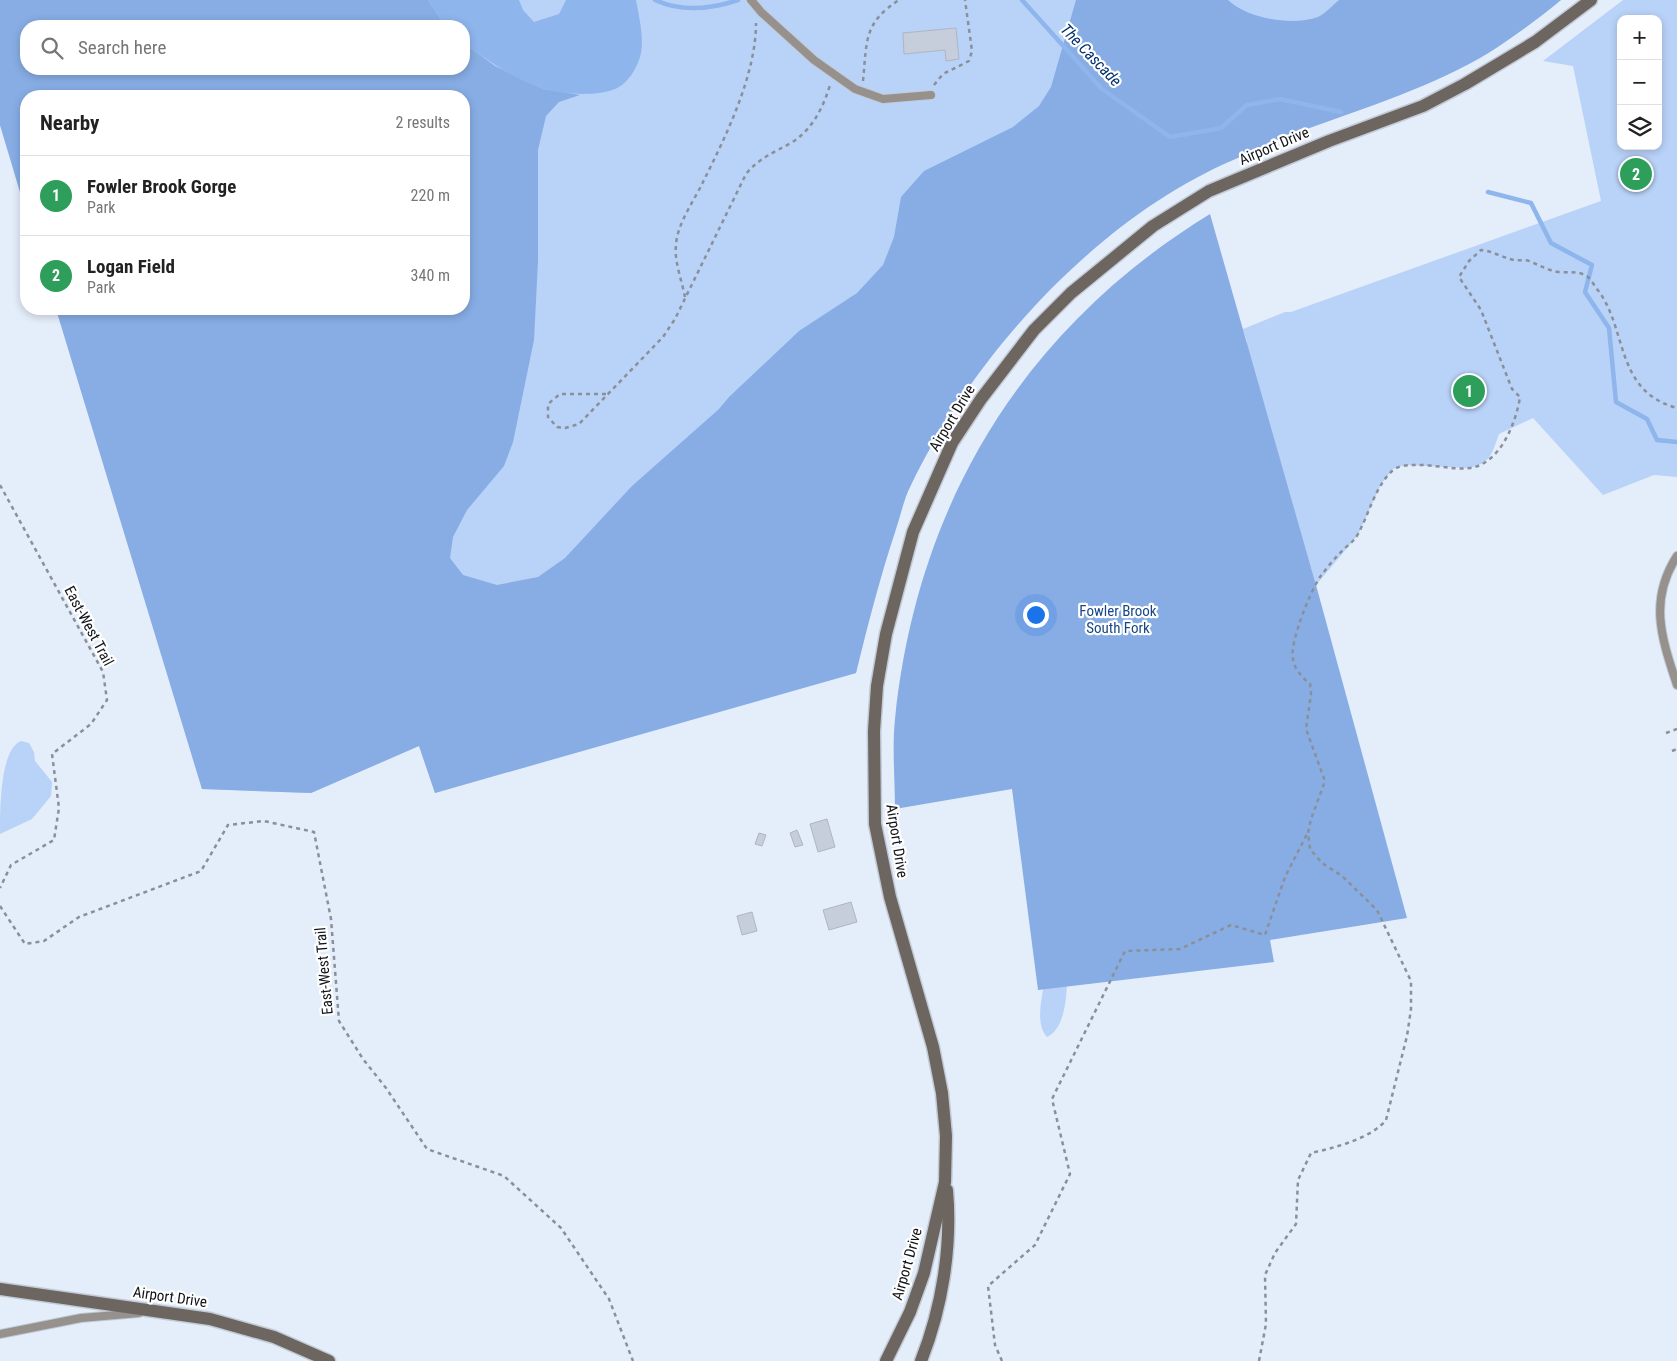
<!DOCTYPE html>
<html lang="en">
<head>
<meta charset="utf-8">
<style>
  :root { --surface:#fff; --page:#f2f2f2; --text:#222; --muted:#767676; --line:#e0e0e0; --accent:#965e1a }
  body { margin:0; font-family:"Roboto Condensed",sans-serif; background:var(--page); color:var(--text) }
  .controls { position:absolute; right:15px; top:15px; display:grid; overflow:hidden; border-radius:10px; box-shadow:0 2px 8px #0003 }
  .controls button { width:45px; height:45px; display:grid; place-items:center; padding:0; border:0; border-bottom:1px solid var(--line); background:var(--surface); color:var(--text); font:25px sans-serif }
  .you { position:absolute; left:1035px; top:614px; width:18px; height:18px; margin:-12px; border:4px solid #fff; border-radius:50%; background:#1a73e8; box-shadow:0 0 0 8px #1a73e833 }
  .badge { display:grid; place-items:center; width:32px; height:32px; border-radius:50%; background:var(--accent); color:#fff; font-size:16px; font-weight:700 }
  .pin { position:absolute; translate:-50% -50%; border:2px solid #fff; box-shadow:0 1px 5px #0006 }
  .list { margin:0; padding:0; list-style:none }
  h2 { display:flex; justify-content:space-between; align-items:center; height:65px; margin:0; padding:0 20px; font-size:21px }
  h2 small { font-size:16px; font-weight:400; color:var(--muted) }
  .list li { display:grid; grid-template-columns:32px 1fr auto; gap:15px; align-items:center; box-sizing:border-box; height:80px; padding:0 20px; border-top:1px solid var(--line) }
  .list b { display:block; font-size:19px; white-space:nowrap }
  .list p { margin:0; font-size:16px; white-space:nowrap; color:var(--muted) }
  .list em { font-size:16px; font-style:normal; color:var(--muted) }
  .icon { flex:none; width:28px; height:28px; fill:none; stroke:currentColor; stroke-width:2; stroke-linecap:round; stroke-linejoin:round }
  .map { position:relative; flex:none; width:1677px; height:1361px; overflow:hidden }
  .search { position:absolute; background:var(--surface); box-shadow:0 2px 8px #0003; left:20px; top:20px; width:450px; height:55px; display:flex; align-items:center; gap:12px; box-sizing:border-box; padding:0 18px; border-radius:20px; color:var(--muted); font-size:19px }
  .panel { position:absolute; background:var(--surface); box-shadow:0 2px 8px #0003; left:20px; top:90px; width:450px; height:225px; border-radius:20px }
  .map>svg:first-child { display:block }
  .green { fill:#b9d2f8; fill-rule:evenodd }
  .forest { fill:#87ade4 }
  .water { fill:#8eb5ec }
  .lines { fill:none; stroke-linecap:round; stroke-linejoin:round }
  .stream { stroke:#8eb5ec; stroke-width:4.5 }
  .building { fill:#c5ceda; stroke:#aeb6c2 }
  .lane-casing { stroke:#c2cad6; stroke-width:10 }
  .secondary-casing { stroke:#c2cad6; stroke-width:15 }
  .path { stroke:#8a9099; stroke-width:2.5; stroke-dasharray:4 4; stroke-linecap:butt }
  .lane { stroke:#96918d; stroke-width:8 }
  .secondary { stroke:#6d6660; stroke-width:12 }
  .labels { text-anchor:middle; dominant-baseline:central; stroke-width:4.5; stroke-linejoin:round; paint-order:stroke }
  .street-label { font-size:15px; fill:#101317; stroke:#fff }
  .park-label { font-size:15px; fill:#184788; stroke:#fff }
  .water-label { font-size:16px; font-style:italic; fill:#003070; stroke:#fff }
</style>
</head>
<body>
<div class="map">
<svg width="1677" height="1361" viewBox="0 0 1677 1361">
  <rect width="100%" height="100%" fill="#e4edfa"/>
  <g class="green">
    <path d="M0 0H1561C1538 19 1515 36 1490 52 1432 87 1367 107 1304 130 1280 138 1256 150 1233 160 1098 218 974 354 911 485 904 498 901 514 896 529 880 577 868 624 856 673L435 793 419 746 311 793 202 789 56 309H464V96H26V212L0 125ZM26 26H464V69H26Z"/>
    <path d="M1623 0H1677V477L1654 475 1603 495 1533 418 1499 434C1492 453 1491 464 1468 468L1405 465 1393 469 1381 484 1358 535 1316 585 1263 401 1067 985C1066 1001 1064 1029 1047 1037 1034 1022 1043 996 1045 977L1247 342 1243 329 1285 312H1291L1601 201 1573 66 1543 61ZM1621 19H1658V146H1621Z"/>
    <path d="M21 741 29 743 34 752 35 761 52 782 51 796 32 819 0 834C0 809 0 749 21 741Z"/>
  </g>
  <g class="forest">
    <path d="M0 0H428L445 26H26V69H464V43L495 66 543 89 580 95 559 102 546 116 538 150V261L534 340 513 442 504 466 467 510 453 537 450 558 463 575 497 585 538 577 565 558 632 486 719 409 729 397 799 331 857 293 883 265 894 237 901 197 924 171 1013 127 1039 106 1051 87 1076 0H1228C1248 19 1292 26 1318 17 1325 14 1333 5 1339 0H1561C1538 19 1515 36 1490 52 1432 87 1367 107 1304 130 1280 138 1256 150 1233 160 1098 218 974 354 911 485 904 498 901 514 896 529 880 577 868 624 856 673L435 793 419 746 311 793 202 789 56 309H464V96H26V212L0 125Z"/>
    <path d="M1210 214 1316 585 1407 918 1270 940 1274 962 1038 990 1012 789 895 809C895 780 892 748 895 719 917 503 1024 328 1210 214Z"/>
  </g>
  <path class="water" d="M428 0H519L523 10 534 22 559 14 566 0H636C639 17 644 36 641 53 638 67 628 84 615 89 597 97 561 94 543 89 514 79 488 61 464 43V26H445Z"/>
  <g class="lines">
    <g class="stream">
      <path d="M655 0C681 12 711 9 738 0"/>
      <path d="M1022 0 1102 89 1170 137 1221 128 1247 105 1280 99 1341 112"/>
      <path d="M1488 192 1531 203 1551 243 1592 265 1585 292 1609 328 1616 402 1647 419 1657 440 1677 442"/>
    </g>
  </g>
  <g class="building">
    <path d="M956 28 959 59 946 61 945 50 904 54 903 33Z"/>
    <path d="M827 819 835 847 818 852 810 824Z"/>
    <path d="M797 830 803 845 795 847 790 833Z"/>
    <path d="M759 833 766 835 762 846 755 844Z"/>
    <path d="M851 902 857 922 829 930 823 910Z"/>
    <path d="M752 912 757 931 742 935 737 916Z"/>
  </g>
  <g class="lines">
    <defs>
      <g id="lane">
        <path d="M751 0 761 12 814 60 855 89 883 99 931 95"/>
        <path d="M1677 556C1648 601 1662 639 1677 685"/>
        <path d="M0 1334 81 1318 139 1313"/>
      </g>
      <g id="secondary">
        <path d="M0 1289 210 1319 274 1337 329 1361"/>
        <path d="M886 1361 910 1312 924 1273 945 1182 946 1136 942 1093 933 1047 890 897 875 824 874 731 877 686 886 634 913 532 952 443 981 399 1034 330 1071 293 1153 226 1209 191 1329 141 1423 106 1465 84 1535 42 1591 0"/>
        <path d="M921 1361C942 1308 952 1247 947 1190"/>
      </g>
    </defs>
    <use href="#lane" class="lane-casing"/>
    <use href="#secondary" class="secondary-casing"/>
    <g class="path">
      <path d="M863 81C867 42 863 23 899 0"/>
      <path d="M934 85 943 74 969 61 972 51 965 0"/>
      <path d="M685 297C682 281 674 261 676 245 677 224 694 201 703 182 726 136 756 75 756 23"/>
      <path d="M606 394H560L548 404V417L557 427 565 428 579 424 663 337 675 319 746 174C759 158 773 153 791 143 812 130 823 108 830 85"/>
      <path d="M0 485 103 672 107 700 91 724 52 754 59 808 54 840 11 865 0 888"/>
      <path d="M1666 733 1677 729"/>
      <path d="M1672 751 1677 749"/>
      <path d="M0 906 25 944 44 941 79 917 201 871 228 825 264 821 314 832 331 919 339 1021 363 1059 386 1088 427 1149 504 1176 561 1228 609 1299 633 1361"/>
      <path d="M1002 1361 995 1345 988 1286 1035 1245 1070 1174 1052 1099 1125 951 1180 949 1231 925 1265 935 1285 877 1307 834"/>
      <path d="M1259 1361 1266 1324 1265 1275 1275 1253 1296 1224 1298 1180 1311 1153C1334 1148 1372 1138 1386 1120L1407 1036 1411 1009V981L1377 910 1342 876 1322 863 1310 849 1308 833 1311 819 1325 781 1306 729 1311 694 1310 684C1302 677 1295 670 1293 659 1289 643 1311 590 1320 577 1326 569 1333 560 1340 553 1346 546 1353 543 1358 534 1369 514 1375 487 1392 471 1397 466 1406 465 1413 465 1432 464 1452 470 1470 468 1500 464 1516 423 1520 397L1512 389 1481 310 1459 277 1469 261 1481 250C1493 251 1503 258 1514 260 1519 261 1525 259 1529 261 1539 265 1547 270 1558 272 1569 273 1578 270 1588 277 1591 280 1594 285 1597 289 1628 328 1614 391 1677 408"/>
    </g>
    <use href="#lane" class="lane"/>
    <use href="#secondary" class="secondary"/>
  </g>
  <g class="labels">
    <g class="street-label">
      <text transform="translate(1274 146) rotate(-23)">Airport Drive</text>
      <text transform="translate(952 418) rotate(-59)">Airport Drive</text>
      <text transform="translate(89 626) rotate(62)">East-West Trail</text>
      <text transform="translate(897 841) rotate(81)">Airport Drive</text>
      <text transform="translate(324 971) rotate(-95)">East-West Trail</text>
      <text transform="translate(907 1264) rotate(-74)">Airport Drive</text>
      <text transform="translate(170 1297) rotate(8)">Airport Drive</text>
    </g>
    <g class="park-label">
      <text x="1118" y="611">Fowler Brook<tspan x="1118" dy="17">South Fork</tspan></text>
    </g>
    <g class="water-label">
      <text transform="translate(1091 55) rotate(46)">The Cascade</text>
    </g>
  </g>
</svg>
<div class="controls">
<button>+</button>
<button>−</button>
<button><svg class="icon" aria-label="layers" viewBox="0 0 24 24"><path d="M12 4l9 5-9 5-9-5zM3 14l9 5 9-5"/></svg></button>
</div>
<div class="you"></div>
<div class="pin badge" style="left:1469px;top:391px;background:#2e9e5b">1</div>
<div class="pin badge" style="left:1636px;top:174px;background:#2e9e5b">2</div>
<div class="search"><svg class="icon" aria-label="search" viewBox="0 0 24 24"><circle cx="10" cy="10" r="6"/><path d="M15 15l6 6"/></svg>Search here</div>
<section class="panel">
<h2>Nearby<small>2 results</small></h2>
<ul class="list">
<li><span class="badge" style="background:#2e9e5b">1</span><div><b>Fowler Brook Gorge</b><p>Park</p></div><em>220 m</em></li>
<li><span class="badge" style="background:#2e9e5b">2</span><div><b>Logan Field</b><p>Park</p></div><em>340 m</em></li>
</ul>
</section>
</div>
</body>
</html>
